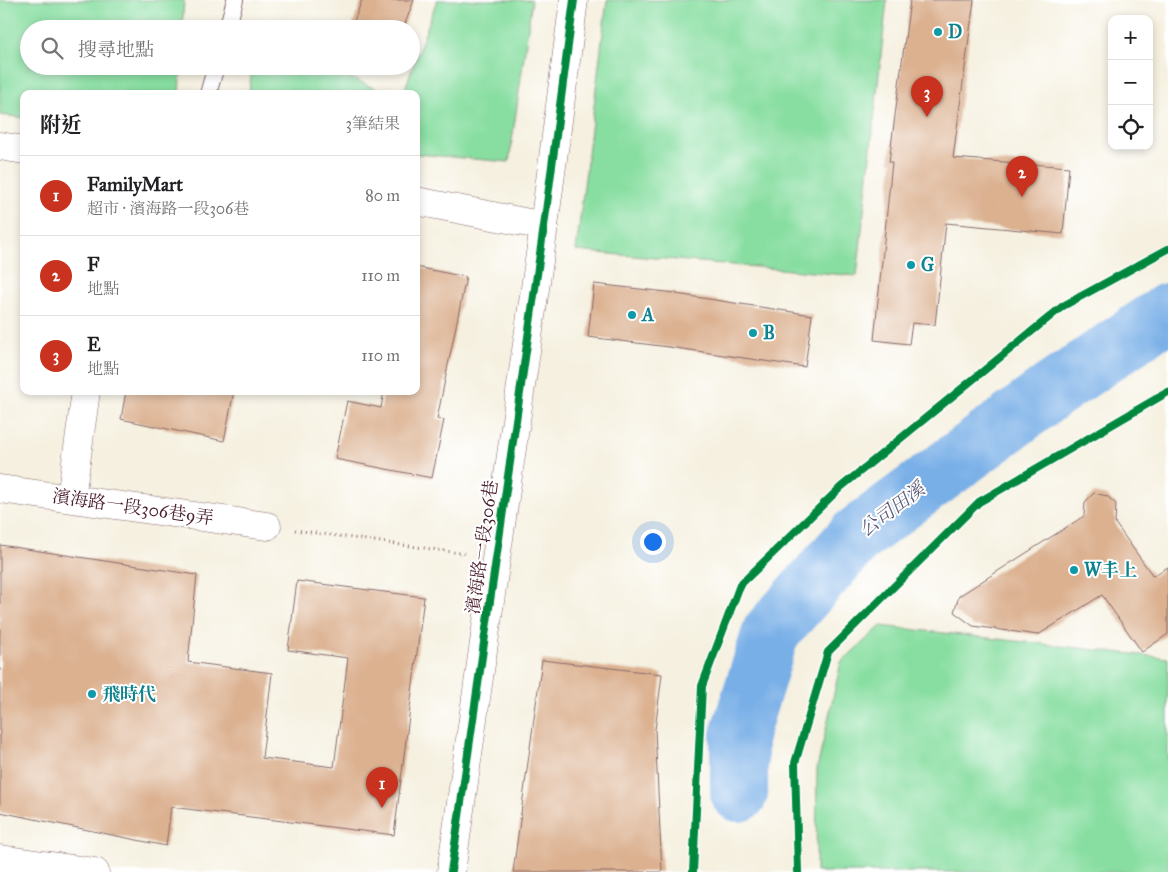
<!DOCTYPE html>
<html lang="zh-TW">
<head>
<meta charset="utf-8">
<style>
  :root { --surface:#fff; --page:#f6f6f6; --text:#202124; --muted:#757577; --line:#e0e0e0; --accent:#c8321e }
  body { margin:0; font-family:"IM FELL Great Primer","Noto Serif TC",serif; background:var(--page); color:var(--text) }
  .controls { position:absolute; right:15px; top:15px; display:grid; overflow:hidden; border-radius:10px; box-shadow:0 2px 8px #0003 }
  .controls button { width:45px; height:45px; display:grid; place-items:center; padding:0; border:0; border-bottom:1px solid var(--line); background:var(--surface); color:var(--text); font:25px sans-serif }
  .you { position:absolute; left:652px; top:541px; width:18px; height:18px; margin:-12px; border:4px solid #fff; border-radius:50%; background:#1a73e8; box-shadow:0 0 0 8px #1a73e833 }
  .badge { display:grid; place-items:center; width:32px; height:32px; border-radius:50%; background:var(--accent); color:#fff; font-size:16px; font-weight:700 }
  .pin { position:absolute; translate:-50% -41px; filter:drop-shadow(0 1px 2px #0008) }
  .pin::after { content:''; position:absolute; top:26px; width:18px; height:15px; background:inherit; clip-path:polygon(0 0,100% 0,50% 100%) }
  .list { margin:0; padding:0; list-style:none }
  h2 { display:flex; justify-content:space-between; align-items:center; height:65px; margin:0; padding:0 20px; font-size:21px }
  h2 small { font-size:16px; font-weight:400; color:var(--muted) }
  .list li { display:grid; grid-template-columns:32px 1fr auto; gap:15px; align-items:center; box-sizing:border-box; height:80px; padding:0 20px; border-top:1px solid var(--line) }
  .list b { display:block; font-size:19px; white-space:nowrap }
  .list p { margin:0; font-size:16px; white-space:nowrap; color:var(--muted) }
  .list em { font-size:16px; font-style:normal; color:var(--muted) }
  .icon { flex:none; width:28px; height:28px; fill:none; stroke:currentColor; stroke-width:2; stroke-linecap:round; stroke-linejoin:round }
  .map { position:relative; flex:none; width:1168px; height:872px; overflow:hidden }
  .search { position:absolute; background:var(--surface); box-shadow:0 2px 8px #0003; left:20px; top:20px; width:400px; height:55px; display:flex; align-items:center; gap:12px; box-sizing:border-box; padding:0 18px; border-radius:28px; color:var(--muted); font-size:19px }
  .panel { position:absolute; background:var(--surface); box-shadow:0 2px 8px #0003; left:20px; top:90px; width:400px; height:305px; border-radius:10px }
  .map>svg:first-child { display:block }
  .grass { fill:#88dea1; stroke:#697e66 }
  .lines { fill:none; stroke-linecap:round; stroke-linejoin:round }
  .river { stroke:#78afe7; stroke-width:58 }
  .building { fill:#dbb190 }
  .service-casing { stroke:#86686a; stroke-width:18 }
  .minor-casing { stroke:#86686a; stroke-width:29 }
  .tertiary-casing { stroke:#86686a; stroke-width:29 }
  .path { stroke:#86686a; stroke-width:3; stroke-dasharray:1 4; stroke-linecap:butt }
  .service { stroke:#fff; stroke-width:16 }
  .minor { stroke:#fff; stroke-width:28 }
  .tertiary { stroke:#fff; stroke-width:28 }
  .cycleway-casing { stroke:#fff; stroke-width:11 }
  .cycleway { stroke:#00873e; stroke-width:8 }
  .culture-dot { fill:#0f9aa8; stroke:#fff; stroke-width:2 }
  .labels { text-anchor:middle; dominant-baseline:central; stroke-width:4; stroke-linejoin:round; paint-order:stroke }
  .culture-label { font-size:18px; font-weight:bold; fill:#0d838f; stroke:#fff; text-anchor:start }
  .street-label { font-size:18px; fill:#4a1f2b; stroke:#fff }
  .water-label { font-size:19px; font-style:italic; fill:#5c5976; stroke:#fff }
</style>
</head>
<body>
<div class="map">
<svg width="1168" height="872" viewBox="0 0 1168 872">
  <rect width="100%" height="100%" fill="#fff"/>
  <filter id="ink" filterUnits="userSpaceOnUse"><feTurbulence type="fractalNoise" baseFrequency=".02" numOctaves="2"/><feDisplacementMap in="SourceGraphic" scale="10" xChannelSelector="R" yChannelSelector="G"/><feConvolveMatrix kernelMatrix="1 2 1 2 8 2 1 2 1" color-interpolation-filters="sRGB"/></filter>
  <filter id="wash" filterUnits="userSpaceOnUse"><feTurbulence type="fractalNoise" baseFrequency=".0096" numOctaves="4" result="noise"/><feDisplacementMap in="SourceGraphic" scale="20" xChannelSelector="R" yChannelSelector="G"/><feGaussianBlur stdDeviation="1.12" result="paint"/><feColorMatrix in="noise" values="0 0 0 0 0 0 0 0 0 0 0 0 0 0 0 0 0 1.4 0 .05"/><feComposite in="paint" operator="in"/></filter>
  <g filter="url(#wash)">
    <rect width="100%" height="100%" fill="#f5f0df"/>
    <g class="grass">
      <path d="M0 0H184L182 29H29V66H181L179 94H24V118L0 115Z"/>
      <path d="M437 0H532L509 162 416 154V94H403Z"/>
      <path d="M607 0H887L857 276 576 251Z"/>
      <path d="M252 66H323L388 94H249Z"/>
      <path d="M881 626 1168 658V872H816L817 769 841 662Z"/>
    </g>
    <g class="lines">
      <path class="river" d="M739 793V735L771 632 856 536 1052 391 1168 312"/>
    </g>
    <g id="blocks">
      <g class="building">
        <path d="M362 0H414L403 29H351Z"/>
        <path d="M910 0H974L953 158 1069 167 1063 234 946 223 935 325 912 323 909 344 874 340 892 162H889Z"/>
        <path d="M416 267 466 277 437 419 444 420 432 478 335 459 347 401 381 408 384 391H416Z"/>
        <path d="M594 284 676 293V294L812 315 805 367 669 347 588 337Z"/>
        <path d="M126 391H234L224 441 121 419Z"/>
        <path d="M1094 493 1107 496 1116 504 1115 523 1153 576 1168 567V634L1142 652 1102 595 1038 635 973 626 954 612 959 596 1084 516 1085 502Z"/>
        <path d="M0 545 197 575 188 662 272 673 262 758 334 767 348 658 288 650 297 581 424 597 394 835 171 807 166 846 0 812Z"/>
        <path d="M542 660 662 674 655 730 662 872H513Z"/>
      </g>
    </g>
  </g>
  <g filter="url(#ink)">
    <use href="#blocks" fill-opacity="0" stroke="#86686a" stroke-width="1"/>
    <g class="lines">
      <defs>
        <g id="service">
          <path d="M227 29 235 0"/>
          <path d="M208 94 216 66"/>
        </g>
        <g id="minor">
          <path d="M0 146 24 150"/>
          <path d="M416 201 544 226"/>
          <path d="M0 489 267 526"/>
          <path d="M71 498 86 391"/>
          <path d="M451 872 544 226 574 0"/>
        </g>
        <path id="tertiary" d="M0 859 95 872"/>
      </defs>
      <use href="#service" class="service-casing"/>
      <use href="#minor" class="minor-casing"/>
      <use href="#tertiary" class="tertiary-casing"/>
      <path class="path" d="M295 530 467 554"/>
      <use href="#service" class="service"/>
      <use href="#minor" class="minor"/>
      <use href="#tertiary" class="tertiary"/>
      <defs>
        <g id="cycleway">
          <path d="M451 872 544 226 574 0"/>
          <path d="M693 872 702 686 740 585 841 487 1063 306 1168 249"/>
          <path d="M798 872 795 763 828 652 979 502 1168 392"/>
        </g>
      </defs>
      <use href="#cycleway" class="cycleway-casing"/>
      <use href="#cycleway" class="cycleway"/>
    </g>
  </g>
  <g class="culture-dot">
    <circle cx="938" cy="32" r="5"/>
    <circle cx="911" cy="265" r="5"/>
    <circle cx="632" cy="315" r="5"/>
    <circle cx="753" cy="333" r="5"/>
    <circle cx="1074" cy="570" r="5"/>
    <circle cx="92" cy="694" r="5"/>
  </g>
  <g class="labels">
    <g class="culture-label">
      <text x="948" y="32">D</text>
      <text x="921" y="265">G</text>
      <text x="642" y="315">A</text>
      <text x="763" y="333">B</text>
      <text x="1084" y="570">W丰上</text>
      <text x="102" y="694">飛時代</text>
    </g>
    <g class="street-label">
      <text transform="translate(133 507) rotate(8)">濱海路一段306巷9弄</text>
      <text transform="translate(482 547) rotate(-82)">濱海路一段306巷</text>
    </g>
    <g class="water-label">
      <text transform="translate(892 509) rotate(-37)">公司田溪</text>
    </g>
  </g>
</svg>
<div class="controls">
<button>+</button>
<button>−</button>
<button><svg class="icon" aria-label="locate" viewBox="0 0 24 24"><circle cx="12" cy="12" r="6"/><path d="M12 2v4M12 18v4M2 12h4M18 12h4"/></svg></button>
</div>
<div class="you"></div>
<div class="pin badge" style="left:382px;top:808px">1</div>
<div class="pin badge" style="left:1022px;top:197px">2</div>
<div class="pin badge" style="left:927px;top:117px">3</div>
<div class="search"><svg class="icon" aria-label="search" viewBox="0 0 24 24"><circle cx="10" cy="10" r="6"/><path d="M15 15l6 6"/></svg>搜尋地點</div>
<section class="panel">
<h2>附近<small>3筆結果</small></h2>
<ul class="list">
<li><span class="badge">1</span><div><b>FamilyMart</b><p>超市 · 濱海路一段306巷</p></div><em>80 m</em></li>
<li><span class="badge">2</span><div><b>F</b><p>地點</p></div><em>110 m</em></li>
<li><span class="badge">3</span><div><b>E</b><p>地點</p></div><em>110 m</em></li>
</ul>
</section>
</div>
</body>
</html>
